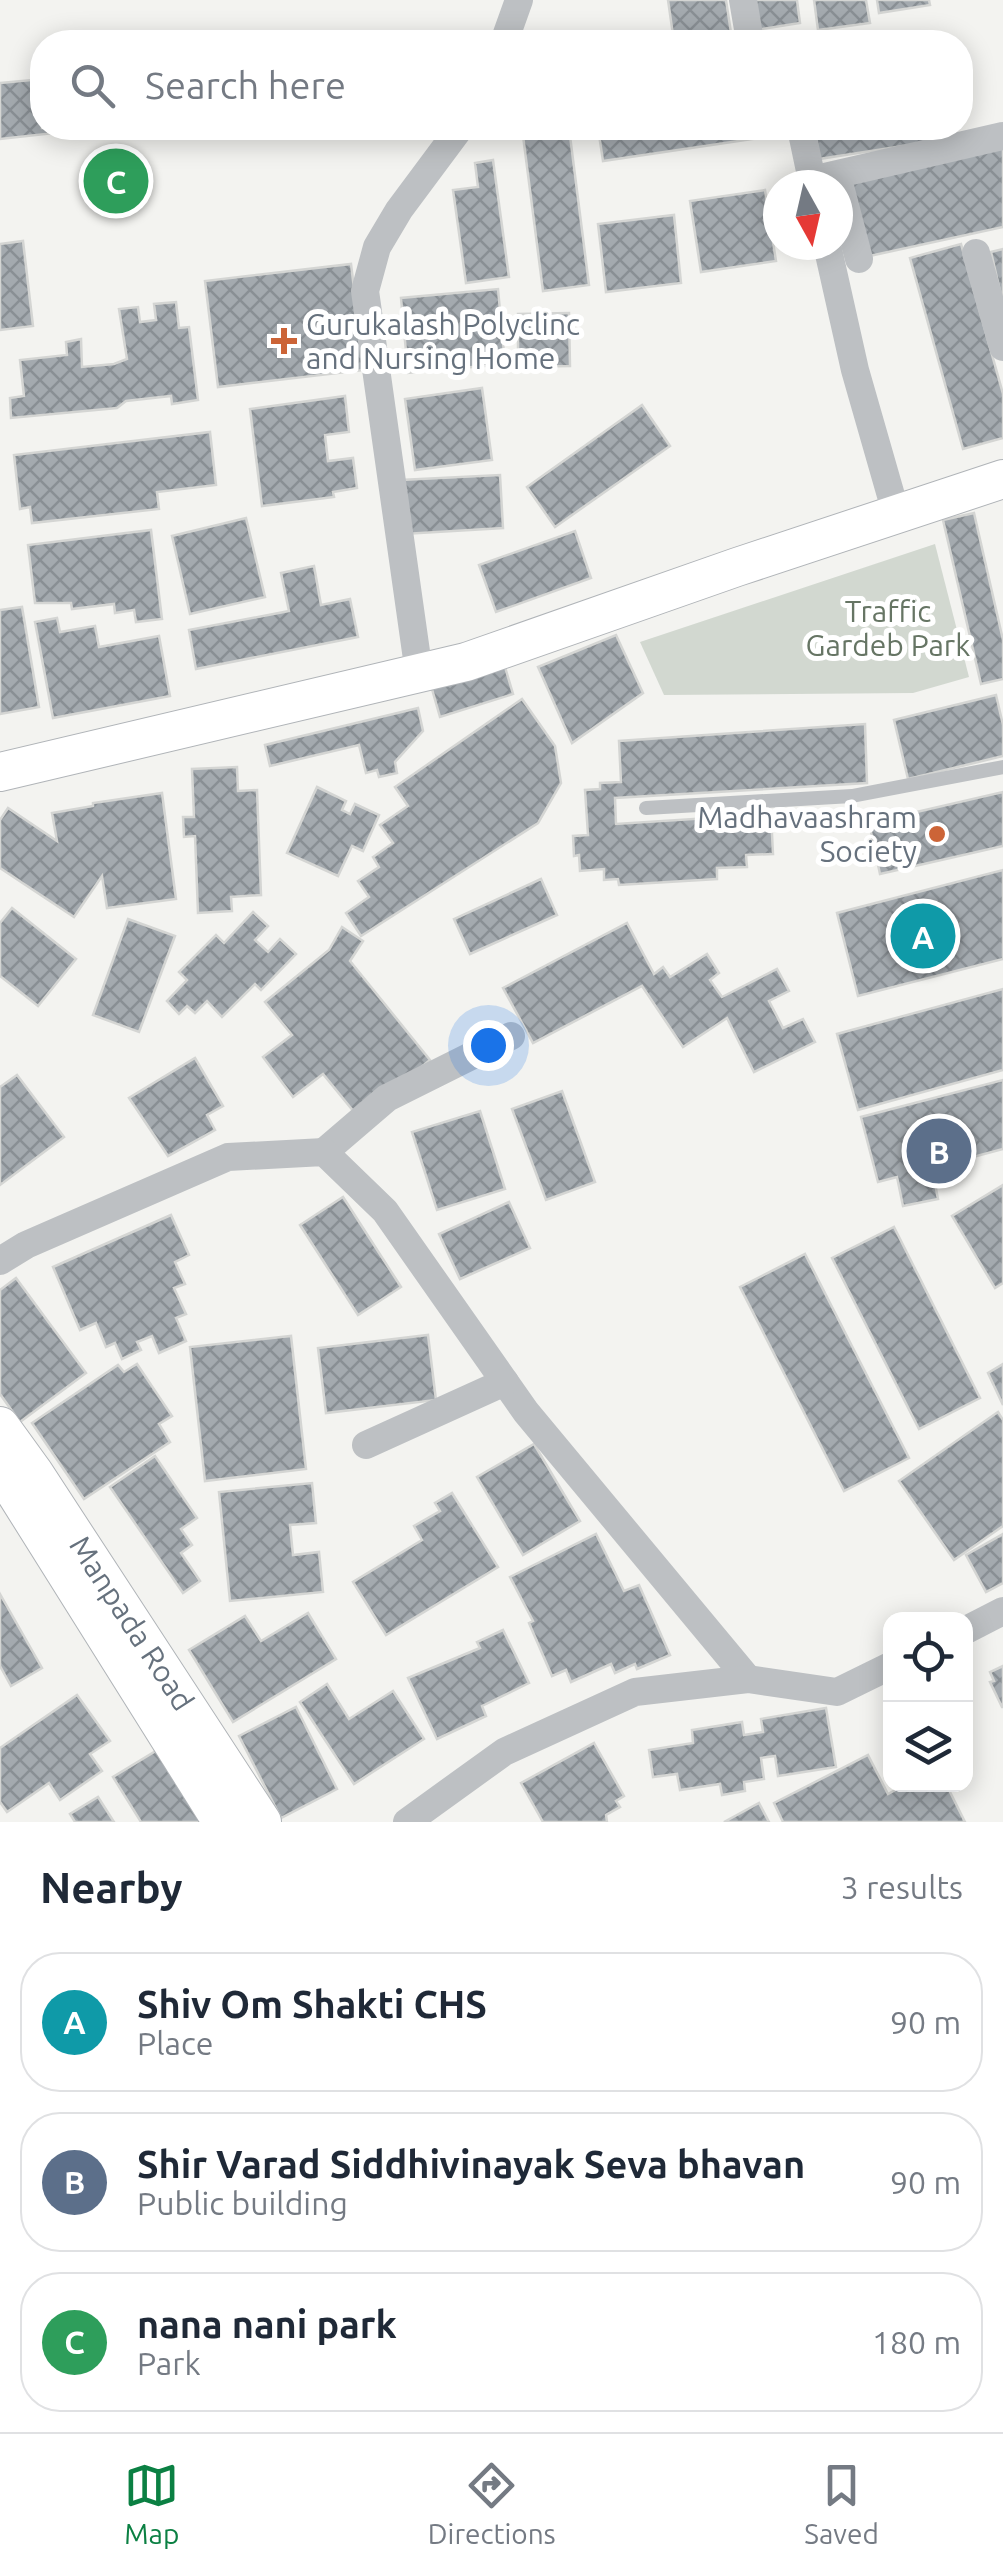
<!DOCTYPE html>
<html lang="en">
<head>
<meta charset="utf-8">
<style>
  :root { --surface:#fff; --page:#f2f2f3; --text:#1f2937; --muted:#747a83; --line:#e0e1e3; --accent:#0b8043 }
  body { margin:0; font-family:Ubuntu,sans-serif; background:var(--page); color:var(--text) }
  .controls { position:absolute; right:30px; bottom:30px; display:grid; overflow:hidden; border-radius:20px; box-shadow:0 5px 25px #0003 }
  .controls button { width:90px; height:90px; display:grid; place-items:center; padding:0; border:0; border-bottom:2px solid var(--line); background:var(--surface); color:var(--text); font:50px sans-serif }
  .compass { position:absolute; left:763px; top:170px; width:90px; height:90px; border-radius:50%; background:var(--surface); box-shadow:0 5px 25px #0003; rotate:172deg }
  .you { position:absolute; left:488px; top:1045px; width:35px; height:35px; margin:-25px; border:8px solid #fff; border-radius:50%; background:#1a73e8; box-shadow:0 0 0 15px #1a73e833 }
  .badge { display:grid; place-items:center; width:65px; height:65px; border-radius:50%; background:var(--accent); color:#fff; font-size:32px; font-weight:700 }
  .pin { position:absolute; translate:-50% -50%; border:5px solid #fff; box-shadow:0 2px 10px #0006 }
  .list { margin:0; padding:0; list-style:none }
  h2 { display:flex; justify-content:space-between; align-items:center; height:130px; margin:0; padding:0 40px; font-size:42px }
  h2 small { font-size:32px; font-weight:400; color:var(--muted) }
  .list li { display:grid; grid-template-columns:65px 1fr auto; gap:30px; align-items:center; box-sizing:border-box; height:140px; margin:0 20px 20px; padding:0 20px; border:2px solid var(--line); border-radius:40px }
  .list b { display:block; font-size:38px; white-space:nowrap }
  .list p { margin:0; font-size:32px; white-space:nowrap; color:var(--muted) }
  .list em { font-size:32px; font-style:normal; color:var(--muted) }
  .icon { flex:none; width:55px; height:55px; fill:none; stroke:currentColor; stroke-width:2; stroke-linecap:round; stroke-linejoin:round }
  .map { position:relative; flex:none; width:1003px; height:1822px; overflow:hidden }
  .search { position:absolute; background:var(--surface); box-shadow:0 5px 25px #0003; left:30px; right:30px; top:30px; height:110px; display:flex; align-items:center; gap:25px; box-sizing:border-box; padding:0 35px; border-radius:40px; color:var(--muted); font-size:38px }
  .sheet { height:610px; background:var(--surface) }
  nav { display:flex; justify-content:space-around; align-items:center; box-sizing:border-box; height:140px; border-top:2px solid var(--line); background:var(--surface); font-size:28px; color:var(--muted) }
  nav a { display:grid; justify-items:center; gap:5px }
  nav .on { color:var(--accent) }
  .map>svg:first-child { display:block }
  .park { fill:#d2d8d0 }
  .building { fill:url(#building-cross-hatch); stroke:#d4d5d3; stroke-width:2.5 }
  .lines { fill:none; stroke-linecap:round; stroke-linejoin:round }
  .secondary-casing { stroke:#b0b4b8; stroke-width:40 }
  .lane { stroke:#bdc0c3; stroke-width:14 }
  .street { stroke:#bdc0c3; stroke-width:28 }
  .secondary { stroke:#fff; stroke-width:38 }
  .poi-dot { fill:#cc6437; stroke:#fff; stroke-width:4 }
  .labels { text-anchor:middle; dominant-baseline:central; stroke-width:10; stroke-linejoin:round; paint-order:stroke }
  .poi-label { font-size:30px; fill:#66717d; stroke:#fff; text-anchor:start }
  .park-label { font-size:30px; fill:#667564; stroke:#fff }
  .street-label { font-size:30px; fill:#66717d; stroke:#fff }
</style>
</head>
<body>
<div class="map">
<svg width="1003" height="1822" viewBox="0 0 1003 1822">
  <defs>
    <pattern id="building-cross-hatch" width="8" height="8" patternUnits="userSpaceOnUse" patternTransform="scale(2.5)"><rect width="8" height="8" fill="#a4aaaf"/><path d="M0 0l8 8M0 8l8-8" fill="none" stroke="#898f94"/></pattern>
  </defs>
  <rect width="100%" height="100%" fill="#f3f3f0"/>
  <path class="park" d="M935 544 969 677 913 693 664 695 640 642Z"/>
  <g class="building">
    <path d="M668 0H726L732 39 674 42Z"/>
    <path d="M744 0H797L800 23 749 31Z"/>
    <path d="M814 0H866L870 23 818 30Z"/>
    <path d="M877 0H929L930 5 879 13Z"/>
    <path d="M42 79V128H55V133L0 139V83Z"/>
    <path d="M522 128H569L589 285 543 291Z"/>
    <path d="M598 128H765L766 137 603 161Z"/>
    <path d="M814 128H953L955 138 819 159Z"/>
    <path d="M1003 146V227L865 257 848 180Z"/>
    <path d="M493 160 509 277 466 283 453 190 478 187 475 163Z"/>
    <path d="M765 190 776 261 701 272 690 201Z"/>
    <path d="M674 215 681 283 606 292 598 224Z"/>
    <path d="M23 241 33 326 0 330V244Z"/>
    <path d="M961 244 1003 394V438L963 449 910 258Z"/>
    <path d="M1003 249V304L991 252Z"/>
    <path d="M351 264 364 370 218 387 205 281Z"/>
    <path d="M498 289 505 364 408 373 401 298Z"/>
    <path d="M176 302 179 328 189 327 198 400 172 404 171 396 126 401 117 408 11 418 10 398 24 396 20 360 67 355 66 342 81 339 82 367 114 364 127 359 119 309 138 307 140 322 156 320 154 304Z"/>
    <path d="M569 313 570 366 518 367V314Z"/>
    <path d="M482 388 492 460 415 470 405 399Z"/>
    <path d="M345 396 349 432 325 435 328 461 353 458 357 488 333 492 334 497 262 506 250 409Z"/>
    <path d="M642 405 670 446 555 527 527 487Z"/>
    <path d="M210 432 216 485 157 492 159 509 32 523 30 507 20 509 14 455Z"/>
    <path d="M500 475 503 528 404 534 401 480Z"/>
    <path d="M974 513 1003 640V679L981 684 943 520Z"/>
    <path d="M246 518 265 597 190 614 172 536Z"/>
    <path d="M151 530 162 619 136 622 134 610 115 613 114 604 72 609 71 603H35L28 545Z"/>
    <path d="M575 531 591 578 496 612 479 565Z"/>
    <path d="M314 566 321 605 350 599 358 637 196 669 189 630 289 611 281 573Z"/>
    <path d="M22 607 39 707 0 714V610Z"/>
    <path d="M57 618 60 632 95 626 99 647 159 636 170 696 53 718 35 622Z"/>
    <path d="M616 635 643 693 572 743 538 667Z"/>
    <path d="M505 667 513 694 440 717 432 689Z"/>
    <path d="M996 695 1003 725V756L908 779 894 720Z"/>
    <path d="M522 699 555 746 561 783 538 823 361 936 346 913 369 897 358 881 379 867 373 857 393 843 380 825 408 806 395 787Z"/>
    <path d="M418 708 423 731 395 762 397 773 379 777 377 770 366 773 359 745 270 766 265 745Z"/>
    <path d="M865 724 867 783 615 798 616 824 771 814 773 854 746 855 747 867 717 868V879L619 885 618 879 604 880V869L580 871 579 855 574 856 573 836 588 835 585 790 600 789V783L621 782 619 741Z"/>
    <path d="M237 767 238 791 257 790 261 895 231 897 232 911 198 913 195 836 184 837 183 817H194L192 769Z"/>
    <path d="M317 787 346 801 342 810 350 814 355 804 379 815 363 851 352 846 338 876 287 853Z"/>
    <path d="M1003 792V846L880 874 869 823Z"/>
    <path d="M162 793 176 899 107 908 102 876 74 917 0 868V820L8 808 57 841 52 813 93 806V803Z"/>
    <path d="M1003 870V959L858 996 837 913Z"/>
    <path d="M541 879 557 915 470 954 454 919Z"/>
    <path d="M12 908 76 959 38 1006 0 976V923Z"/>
    <path d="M253 912 268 926 255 940 268 952 280 939 296 954 261 990 255 984 222 1017 207 1001 195 1013 187 1006 179 1014 167 1001 187 980 179 972 216 935 224 943Z"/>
    <path d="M128 919 175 936 139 1032 93 1015Z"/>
    <path d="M627 923 654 974 663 967 670 977 707 954 719 973 710 980 722 997 777 969 789 991 769 1001 783 1028 803 1019 815 1042 754 1072 727 1018 683 1047 642 986 533 1043 503 988Z"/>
    <path d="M342 927 363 941 350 961 430 1060 359 1118 323 1074 293 1097 263 1057 292 1035 265 1002 329 950Z"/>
    <path d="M1003 989V1070L858 1110 837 1034Z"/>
    <path d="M195 1058 223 1106 207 1115 215 1130 168 1156 129 1098Z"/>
    <path d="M17 1075 64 1137 0 1185V1087Z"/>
    <path d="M1003 1080V1149L932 1168 938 1199 903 1206 897 1177 878 1182 861 1117Z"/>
    <path d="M562 1091 595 1182 546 1200 512 1109Z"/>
    <path d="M480 1111 505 1189 437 1210 412 1132Z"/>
    <path d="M1003 1185V1283L995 1288 952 1216Z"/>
    <path d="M343 1197 401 1287 358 1315 300 1225Z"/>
    <path d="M509 1202 530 1248 460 1279 439 1234Z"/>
    <path d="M171 1215 189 1255 175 1262 185 1284 174 1288 186 1314 176 1318 186 1341 159 1353 152 1336 137 1342 141 1350 122 1359 115 1343 106 1347 96 1323 80 1330 53 1267Z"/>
    <path d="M894 1227 980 1398 919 1429 832 1258Z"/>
    <path d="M805 1254 909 1458 844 1491 740 1287Z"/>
    <path d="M16 1278 86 1373 20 1422 0 1394V1290Z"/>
    <path d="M428 1335 436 1400 326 1413 318 1348Z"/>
    <path d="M291 1336 306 1469 205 1481 190 1347Z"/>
    <path d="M137 1364 172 1416 159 1424 170 1442 84 1499 32 1423 118 1365 124 1372Z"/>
    <path d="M1003 1364V1405L988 1373Z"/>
    <path d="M998 1412 1003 1420V1526L954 1560 899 1481Z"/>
    <path d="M534 1444 580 1521 523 1555 477 1477Z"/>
    <path d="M155 1456 197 1518 181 1529 192 1545 181 1553 200 1581 183 1593 110 1487Z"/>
    <path d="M312 1483 316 1523 290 1525 293 1555 319 1552 323 1592 230 1601 219 1492Z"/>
    <path d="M452 1493 498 1567 386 1635 353 1582 422 1540 414 1526 440 1511 435 1503Z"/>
    <path d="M596 1534 624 1591 639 1585 670 1655 637 1669 635 1664 615 1673 611 1664 571 1682 566 1670 552 1676 529 1623 533 1621 510 1577Z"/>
    <path d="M1003 1534V1583L986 1592 966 1555Z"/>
    <path d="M0 1594 42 1668 11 1686 0 1666Z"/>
    <path d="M308 1613 336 1659 233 1722 189 1650 245 1616 261 1641Z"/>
    <path d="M503 1630 529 1683 482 1706 486 1716 437 1739 408 1678 480 1648 477 1642Z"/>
    <path d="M1003 1666V1707H1002L990 1682 994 1681 990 1672Z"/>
    <path d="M327 1684 349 1719 393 1691 424 1739 354 1784 300 1702Z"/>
    <path d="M77 1695 110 1741 90 1754 102 1771 60 1800 49 1783 7 1812 0 1802V1748Z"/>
    <path d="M296 1707 337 1789 281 1818 239 1736Z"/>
    <path d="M826 1708 836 1767 778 1776 775 1756 761 1758 764 1779 744 1782 745 1791 722 1795 720 1784 680 1790 677 1774 653 1777 649 1750 693 1743 692 1730 742 1722 744 1735 763 1732 761 1719Z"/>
    <path d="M594 1743 624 1796 616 1801 620 1807 606 1815 607 1822H543L521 1783Z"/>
    <path d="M164 1746 209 1822H141L113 1777Z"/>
    <path d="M868 1755 888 1794 906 1784H946L965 1822H783L774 1803Z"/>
    <path d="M98 1797 114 1822H75L70 1814Z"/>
    <path d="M759 1803 769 1822H724Z"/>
  </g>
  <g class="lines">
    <defs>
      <g id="secondary">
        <path d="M0 772 466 662 737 567 1003 479"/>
        <path d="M0 1426 34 1473 262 1822"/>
        <path d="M0 1468 222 1822"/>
      </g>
    </defs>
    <use href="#secondary" class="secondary-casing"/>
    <path class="lane" d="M646 808 852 796 1003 767"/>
    <g class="street">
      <path d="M743 0 750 41 754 42"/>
      <path d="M504 42 519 0"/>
      <path d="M801 128 813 185"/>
      <path d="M837 175 859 259"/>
      <path d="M812 180 1003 136"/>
      <path d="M827 245 855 370 896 513"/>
      <path d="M976 253 1003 347"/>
      <path d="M419 673 365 291 377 247 399 210 460 128"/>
      <path d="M324 1152 387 1098 511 1036"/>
      <path d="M0 1261 26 1245 228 1157 324 1152 385 1211 526 1412 748 1679"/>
      <path d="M366 1445 505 1382"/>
      <path d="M966 1630 1003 1611"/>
      <path d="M407 1822 504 1752 635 1692 748 1679 837 1692 890 1666"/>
    </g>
    <use href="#secondary" class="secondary"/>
  </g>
  <g class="poi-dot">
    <path d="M279 326h10v10h10v10h-10v10h-10v-10h-10v-10h10z"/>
    <circle cx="937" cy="834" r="10"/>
  </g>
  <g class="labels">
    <g class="poi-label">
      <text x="306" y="324">Gurukalash Polyclinc<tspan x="306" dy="34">and Nursing Home</tspan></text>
      <text x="917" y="817" text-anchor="end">Madhavaashram<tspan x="917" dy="34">Society</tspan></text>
    </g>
    <g class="park-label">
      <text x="888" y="611">Traffic<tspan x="888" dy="34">Gardeb Park</tspan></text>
    </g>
    <g class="street-label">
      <text transform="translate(132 1623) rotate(57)">Manpada Road</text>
    </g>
  </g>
</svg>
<div class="controls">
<button><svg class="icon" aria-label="locate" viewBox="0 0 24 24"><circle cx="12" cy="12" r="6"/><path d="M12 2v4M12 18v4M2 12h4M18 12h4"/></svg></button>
<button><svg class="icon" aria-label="layers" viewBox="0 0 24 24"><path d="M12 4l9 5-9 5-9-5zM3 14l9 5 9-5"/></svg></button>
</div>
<svg class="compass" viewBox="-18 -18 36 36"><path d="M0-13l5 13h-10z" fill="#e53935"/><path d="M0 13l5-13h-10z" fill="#747a83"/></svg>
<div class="you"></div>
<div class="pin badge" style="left:923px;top:936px;background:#0f9aa8">A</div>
<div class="pin badge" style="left:939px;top:1151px;background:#5c6f8a">B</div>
<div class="pin badge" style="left:116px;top:181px;background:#2e9e5b">C</div>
<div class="search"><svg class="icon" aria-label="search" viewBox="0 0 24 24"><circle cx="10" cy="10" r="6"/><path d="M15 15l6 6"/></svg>Search here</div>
</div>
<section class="sheet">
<h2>Nearby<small>3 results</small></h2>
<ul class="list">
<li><span class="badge" style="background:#0f9aa8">A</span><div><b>Shiv Om Shakti CHS</b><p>Place</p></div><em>90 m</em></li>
<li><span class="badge" style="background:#5c6f8a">B</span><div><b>Shir Varad Siddhivinayak Seva bhavan</b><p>Public building</p></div><em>90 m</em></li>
<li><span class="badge" style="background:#2e9e5b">C</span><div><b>nana nani park</b><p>Park</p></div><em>180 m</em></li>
</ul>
</section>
<nav>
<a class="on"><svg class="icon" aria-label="map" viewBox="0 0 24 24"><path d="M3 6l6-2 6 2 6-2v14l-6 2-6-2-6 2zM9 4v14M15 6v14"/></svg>Map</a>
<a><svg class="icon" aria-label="directions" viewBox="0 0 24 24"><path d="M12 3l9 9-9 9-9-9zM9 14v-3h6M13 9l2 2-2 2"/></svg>Directions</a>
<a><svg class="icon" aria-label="saved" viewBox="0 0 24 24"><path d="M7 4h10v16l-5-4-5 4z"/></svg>Saved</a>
</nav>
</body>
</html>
